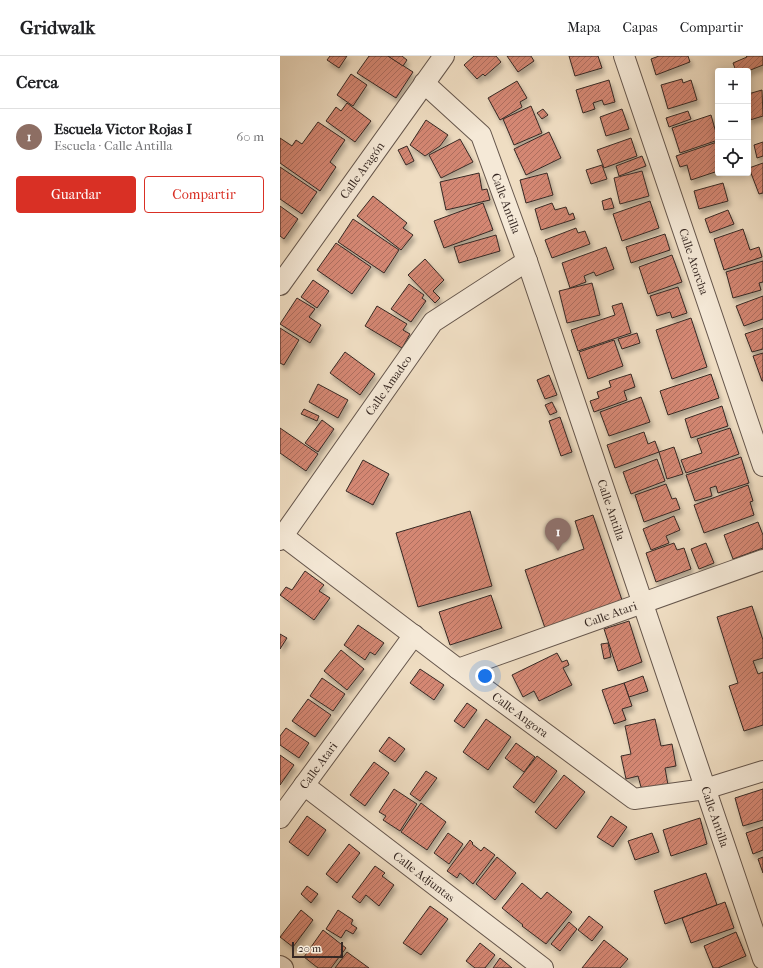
<!DOCTYPE html>
<html lang="es">
<head>
<meta charset="utf-8">
<style>
  :root { --surface:#fff; --page:#f2f2f2; --text:#202124; --muted:#757577; --line:#e0e0e0; --accent:#d93025 }
  body { margin:0; font-family:"IM FELL French Canon",serif; background:var(--page); color:var(--text) }
  .controls { position:absolute; right:12px; top:12px; display:grid; overflow:hidden; border-radius:4px; box-shadow:0 2px 10px #0003 }
  .controls button { width:36px; height:36px; display:grid; place-items:center; padding:0; border:0; border-bottom:1px solid var(--line); background:var(--surface); color:var(--text); font:20px sans-serif }
  .scale { position:absolute; left:12px; bottom:10px; width:51px; box-sizing:border-box; padding-left:4px; border:2px solid #372924; border-top:0; font-size:11px; line-height:14px; white-space:nowrap; color:#372924; -webkit-text-stroke:3px #f5e9d7; paint-order:stroke }
  .you { position:absolute; left:205px; top:620px; width:14px; height:14px; margin:-10px; border:3px solid #fff; border-radius:50%; background:#1a73e8; box-shadow:0 0 0 6px #1a73e833 }
  .badge { display:grid; place-items:center; width:26px; height:26px; border-radius:50%; background:var(--accent); color:#fff; font-size:13px; font-weight:700 }
  .pin { position:absolute; translate:-50% -33px; filter:drop-shadow(0 1px 2px #0008) }
  .pin::after { content:''; position:absolute; top:21px; width:14px; height:12px; background:inherit; clip-path:polygon(0 0,100% 0,50% 100%) }
  .list { margin:0; padding:0; list-style:none }
  h2 { display:flex; justify-content:space-between; align-items:center; height:52px; margin:0; padding:0 16px; font-size:17px }
  h2 small { font-size:13px; font-weight:400; color:var(--muted) }
  .list li { display:grid; grid-template-columns:26px 1fr auto; gap:12px; align-items:center; box-sizing:border-box; height:56px; padding:0 16px; border-top:1px solid var(--line) }
  .list b { display:block; font-size:15px; white-space:nowrap }
  .list p { margin:0; font-size:13px; white-space:nowrap; color:var(--muted) }
  .list em { font-size:13px; font-style:normal; color:var(--muted) }
  .actions { display:flex; gap:8px; padding:12px 16px }
  .actions a { flex:1; padding:9px 0; border:1px solid var(--accent); border-radius:4px; text-align:center; font-size:14px; color:var(--accent) }
  .actions .main { background:var(--accent); color:#fff }
  .icon { flex:none; width:22px; height:22px; fill:none; stroke:currentColor; stroke-width:2; stroke-linecap:round; stroke-linejoin:round }
  .map { position:relative; flex:none; width:483px; height:912px; overflow:hidden }
  header { display:flex; align-items:center; gap:24px; box-sizing:border-box; height:56px; padding:0 20px; background:var(--surface); border-bottom:1px solid var(--line) }
  header strong { font-size:19px }
  nav { display:flex; gap:22px; margin-inline-start:auto; font-size:14px }
  main { display:flex }
  aside { flex:1; background:var(--surface) }
  .map>svg:first-child { display:block }
  .building { fill:url(#building-hatch); stroke:#372924; filter:url(#shadow) }
  .lines { fill:none; stroke-linecap:round; stroke-linejoin:round }
  .minor-casing { stroke:#65564c; stroke-width:22 }
  .minor { stroke:#f5e9d7; stroke-width:20 }
  .labels { text-anchor:middle; dominant-baseline:central; stroke-width:3.5; stroke-linejoin:round; paint-order:stroke }
  .street-label { font-size:12px; fill:#372924; stroke:#f5e9d7 }
</style>
</head>
<body>
<header>
<strong>Gridwalk</strong>
<nav><a>Mapa</a><a>Capas</a><a>Compartir</a></nav>
</header>
<main>
<aside>
<h2>Cerca<small></small></h2>
<ul class="list">
<li><span class="badge" style="background:#8d6e63">1</span><div><b>Escuela Victor Rojas I</b><p>Escuela · Calle Antilla</p></div><em>60 m</em></li>
</ul>
<div class="actions"><a class="main">Guardar</a><a>Compartir</a></div>
</aside>
<div class="map">
<svg width="483" height="912" viewBox="0 0 483 912">
  <defs>
    <pattern id="building-hatch" width="6" height="6" patternUnits="userSpaceOnUse"><rect width="6" height="6" fill="#d48773"/><path d="M-1 1l2-2M0 6l6-6M5 7l2-2" fill="none" stroke="#ad6e5e"/></pattern>
    <filter id="shadow"><feDropShadow dx="2.5" dy="4.5" stdDeviation="2" flood-color="#0004"/></filter>
  </defs>
  <rect width="100%" height="100%" fill="#efddc2"/>
  <filter id="stains"><feTurbulence type="fractalNoise" baseFrequency=".005" numOctaves="4"/><feColorMatrix values="0 0 0 0 .2 0 0 0 0 .09 0 0 0 0 .02 0 0 0 .5 -.17"/></filter>
  <radialGradient id="worn" r=".72"><stop offset=".6" stop-color="#630" stop-opacity="0"/><stop offset="1" stop-color="#630" stop-opacity=".3"/></radialGradient>
  <g class="building">
    <path d="M50 0H67L59 12 47 4Z"/>
    <path d="M89 0H108L133 16 116 42 77 17Z"/>
    <path d="M108 0H122L127 4 123 10Z"/>
    <path d="M194 0H216L221 6 205 20 203 18 197 23 184 9Z"/>
    <path d="M227 0H251L254 5 238 16Z"/>
    <path d="M289 0H318L322 12 295 20Z"/>
    <path d="M379 0H408L410 6 376 19 371 3Z"/>
    <path d="M466 0H483V9L468 15H456L453 7 467 1Z"/>
    <path d="M71 18 87 29 73 50 57 39Z"/>
    <path d="M402 23 403 27 411 24 417 44 388 53 381 29Z"/>
    <path d="M329 24 335 46 324 49 322 44 313 47 315 53 303 57 296 34Z"/>
    <path d="M237 25 247 42 240 46 242 51 220 64 208 42Z"/>
    <path d="M482 34 483 60 470 64 468 58V38Z"/>
    <path d="M67 47 91 65 75 86 46 65 56 51 61 55Z"/>
    <path d="M251 50 262 77 234 89 223 63Z"/>
    <path d="M263 53 268 59 262 63 257 57Z"/>
    <path d="M342 53 349 73 326 80 320 61Z"/>
    <path d="M408 55 411 63 389 71 386 62Z"/>
    <path d="M431 59 438 84 400 97 392 72Z"/>
    <path d="M146 64 168 79 160 90 145 100 130 89Z"/>
    <path d="M38 66 65 84 50 106 56 111 40 135 0 107V82L12 90 16 84 22 88Z"/>
    <path d="M269 76 281 102 246 119 234 93Z"/>
    <path d="M351 82 357 100 324 112 317 94Z"/>
    <path d="M180 83 193 106 161 122 149 99Z"/>
    <path d="M437 86 438 115 411 124 407 109 400 111 396 100Z"/>
    <path d="M483 86V100L477 102 474 89Z"/>
    <path d="M127 90 134 105 126 109 118 94Z"/>
    <path d="M362 100 366 110 339 120 336 110Z"/>
    <path d="M483 107V137L479 138 469 112Z"/>
    <path d="M322 109 327 123 311 128 306 114Z"/>
    <path d="M0 111 37 136 22 158 0 143Z"/>
    <path d="M362 115 369 140 340 148 334 122Z"/>
    <path d="M199 117 202 134 207 133 210 144 166 154 160 126Z"/>
    <path d="M267 117 273 139 246 147 240 124Z"/>
    <path d="M443 127 448 145 419 153 414 135Z"/>
    <path d="M93 140 127 167 123 172 133 179 121 194 77 160Z"/>
    <path d="M331 142 334 152 324 154 322 145Z"/>
    <path d="M370 145 379 172 342 185 333 158Z"/>
    <path d="M203 147 213 174 164 192 154 165Z"/>
    <path d="M272 147 275 154 286 151 289 159 293 157 295 163 261 174 255 153Z"/>
    <path d="M0 150 18 163 4 183 0 180Z"/>
    <path d="M448 154 454 168 430 177 425 163Z"/>
    <path d="M73 163 119 194 104 217 58 186Z"/>
    <path d="M296 172 298 177 305 175 310 188 272 202 265 184Z"/>
    <path d="M463 173 470 194 479 191 482 201 444 214 434 183Z"/>
    <path d="M385 178 390 194 351 207 346 191Z"/>
    <path d="M216 179 220 195 179 207 174 191Z"/>
    <path d="M56 187 91 211 72 238 37 214Z"/>
    <path d="M326 191 334 213 316 220 314 216 304 220 306 226 290 232 282 207Z"/>
    <path d="M392 199 402 226 368 238 359 211Z"/>
    <path d="M145 203 164 224 153 235 160 242 155 247 128 219Z"/>
    <path d="M483 205V226L479 227 481 234 453 242 446 216Z"/>
    <path d="M33 224 49 235 37 252 21 241Z"/>
    <path d="M312 227 320 259 287 267 279 235Z"/>
    <path d="M129 228 144 239 142 242 146 245 131 266 111 253Z"/>
    <path d="M398 231 407 257 392 262 390 256 377 260 370 240Z"/>
    <path d="M483 240V263L464 270 456 250Z"/>
    <path d="M17 242 35 253 29 261 41 269 30 287 0 268Z"/>
    <path d="M342 247 351 277 298 295 291 274 335 259 332 250Z"/>
    <path d="M97 250 127 268 123 274 130 278 122 292 85 270Z"/>
    <path d="M411 262 427 311 392 323 376 274Z"/>
    <path d="M0 272 19 284 4 309 0 307Z"/>
    <path d="M483 272V293L472 296 465 278Z"/>
    <path d="M357 277 360 287 342 293 338 283Z"/>
    <path d="M334 284 343 310 308 323 299 296Z"/>
    <path d="M65 296 95 318 80 339 50 317Z"/>
    <path d="M483 297V325H482L473 300Z"/>
    <path d="M351 318 355 331 344 335 347 344 314 356 310 345 319 342 317 336 331 331 329 325Z"/>
    <path d="M431 318 439 342 388 359 380 335Z"/>
    <path d="M269 319 277 339 265 343 257 324Z"/>
    <path d="M38 328 68 344 58 362 29 346Z"/>
    <path d="M361 341 370 366 329 380 320 356Z"/>
    <path d="M272 346 277 356 270 359 265 349Z"/>
    <path d="M442 350 448 370 411 382 405 363Z"/>
    <path d="M24 353 39 360 37 365 21 358Z"/>
    <path d="M280 361 292 396 281 400 269 365Z"/>
    <path d="M42 364 54 373 38 396 25 387Z"/>
    <path d="M0 372 38 398 26 415 0 397Z"/>
    <path d="M450 372 459 398 406 417 401 404 422 397 417 383Z"/>
    <path d="M364 376 368 388 375 385 379 396 335 412 327 389Z"/>
    <path d="M394 391 403 418 387 423 379 396Z"/>
    <path d="M461 401 469 427 438 437 436 430 430 432 432 440 415 445 406 419Z"/>
    <path d="M377 403 385 425 351 438 343 416Z"/>
    <path d="M83 404 109 418 93 449 66 435Z"/>
    <path d="M386 428 392 443 396 442 400 453 364 466 355 439Z"/>
    <path d="M468 429 473 445 470 446 474 459 424 477 414 449Z"/>
    <path d="M190 455 212 530 138 551 116 477Z"/>
    <path d="M313 459 342 544 265 572 245 514 304 493 295 465Z"/>
    <path d="M394 460 400 474 386 480 389 487 371 494 363 473Z"/>
    <path d="M478 466 483 479V492L453 503 444 479Z"/>
    <path d="M394 487 397 494 404 492 411 513 376 526 366 497Z"/>
    <path d="M426 487 434 507 419 513 411 493Z"/>
    <path d="M25 515 44 529 39 535 50 542 34 564 0 539 6 531 12 534Z"/>
    <path d="M211 539 222 572 170 589 159 556Z"/>
    <path d="M472 550 483 584V602L473 605 478 618 483 616V669L464 675 449 630 458 627 437 561Z"/>
    <path d="M349 565 362 606 338 615 324 573Z"/>
    <path d="M78 569 104 587 95 599 90 596 85 604 64 589Z"/>
    <path d="M0 578 7 582 0 593Z"/>
    <path d="M328 587 331 601 324 603 321 588Z"/>
    <path d="M61 594 84 613 67 634 44 615Z"/>
    <path d="M277 597 282 606 287 604 289 609 283 612 292 629 259 645 254 635 243 641 232 619Z"/>
    <path d="M140 613 164 629 154 644 130 627Z"/>
    <path d="M363 620 368 635 349 641 344 627Z"/>
    <path d="M42 622 65 638 53 655 30 640Z"/>
    <path d="M344 627 352 650 342 653 346 664 334 668 322 634Z"/>
    <path d="M28 643 51 659 35 681 12 665Z"/>
    <path d="M187 647 197 654 184 672 174 665Z"/>
    <path d="M206 663 231 681 208 714 183 696Z"/>
    <path d="M375 663 381 690 392 688 396 710 385 712 388 729 368 733 361 731 358 720 346 723 341 700 351 698 345 670Z"/>
    <path d="M6 672 29 687 19 702 0 689V680Z"/>
    <path d="M109 681 125 693 115 706 99 695Z"/>
    <path d="M236 687 255 701 244 716 225 702Z"/>
    <path d="M0 699 14 709 0 729Z"/>
    <path d="M257 700 277 715 254 747 233 731Z"/>
    <path d="M94 706 109 717 85 750 70 739Z"/>
    <path d="M146 715 157 722 140 745 130 738Z"/>
    <path d="M284 719 305 736 276 773 255 756Z"/>
    <path d="M114 733 137 748 120 775 103 764 106 760 99 756Z"/>
    <path d="M483 733V764L463 770 455 742Z"/>
    <path d="M141 747 166 766 147 794 121 776Z"/>
    <path d="M27 760 46 774 28 800 9 786Z"/>
    <path d="M331 760 347 771 333 791 317 781Z"/>
    <path d="M420 762 427 788 391 800 383 774Z"/>
    <path d="M483 771V794L473 798 466 777Z"/>
    <path d="M168 777 183 788 169 808 154 797Z"/>
    <path d="M372 777 379 796 355 804 348 785Z"/>
    <path d="M190 784 193 787 192 788 201 795 204 791 215 799 193 828 180 817 177 822 167 815Z"/>
    <path d="M69 788 80 797 57 827 46 818Z"/>
    <path d="M217 801 236 817 215 844 196 828Z"/>
    <path d="M483 801V817L478 803Z"/>
    <path d="M95 810 105 817 102 820 114 829 99 850 86 839 80 847 72 841Z"/>
    <path d="M426 817 437 849 385 868 374 835Z"/>
    <path d="M242 827 261 843 267 836 292 856 266 888 242 870 243 869 222 852Z"/>
    <path d="M27 830 38 838 31 847 21 838Z"/>
    <path d="M445 846 454 872 411 887 402 862Z"/>
    <path d="M150 850 168 863 141 899 123 887Z"/>
    <path d="M21 854 33 864 13 891 0 881Z"/>
    <path d="M58 854 73 864 71 868 77 872 73 878 66 874 61 882 46 873Z"/>
    <path d="M309 860 323 871 312 885 298 874Z"/>
    <path d="M289 866 297 873 280 895 271 888Z"/>
    <path d="M43 874 66 892 51 912H38L24 901Z"/>
    <path d="M456 876 466 900 438 912H433L424 890Z"/>
    <path d="M324 884 348 903 340 912H302Z"/>
    <path d="M200 887 215 899 205 912H195L186 905Z"/>
    <path d="M67 896 89 912H55Z"/>
    <path d="M220 902 232 912H213Z"/>
  </g>
  <g class="lines">
    <defs>
      <g id="minor">
        <path id="s1" d="M344 0 483 410"/>
        <path id="s2" d="M144 27 201 79 247 205 483 903"/>
        <path id="s3" d="M0 229 164 0"/>
        <path id="s4" d="M3 480 178 613 354 743 425 733 483 715"/>
        <path id="s5" d="M0 484 153 266 247 205"/>
        <path id="s6" d="M178 613 483 504"/>
        <path id="s7" d="M24 729 263 912"/>
        <path id="s8" d="M0 762 134 579"/>
        <path d="M0 910 3 912"/>
      </g>
    </defs>
    <use href="#minor" class="minor-casing"/>
    <use href="#minor" class="minor"/>
  </g>
  <g class="labels">
    <g class="street-label">
      <text stroke="none"><textPath href="#s3" startOffset="141">Calle Aragón</textPath></text>
      <text stroke="none"><textPath href="#s2" startOffset="150">Calle Antilla</textPath></text>
      <text stroke="none"><textPath href="#s1" startOffset="217">Calle Atorcha</textPath></text>
      <text stroke="none"><textPath href="#s5" startOffset="189">Calle Amadeo</textPath></text>
      <text stroke="none"><textPath href="#s2" startOffset="474">Calle Antilla</textPath></text>
      <text stroke="none"><textPath href="#s6" startOffset="162">Calle Atari</textPath></text>
      <text stroke="none"><textPath href="#s4" startOffset="297">Calle Angora</textPath></text>
      <text stroke="none"><textPath href="#s8" startOffset="65">Calle Atari</textPath></text>
      <text stroke="none"><textPath href="#s2" startOffset="798">Calle Antilla</textPath></text>
      <text stroke="none"><textPath href="#s7" startOffset="151">Calle Adjuntas</textPath></text>
    </g>
  </g>
  <rect width="100%" height="100%" filter="url(#stains)"/>
  <rect width="100%" height="100%" fill="url(#worn)"/>
</svg>
<div class="controls">
<button>+</button>
<button>−</button>
<button><svg class="icon" aria-label="locate" viewBox="0 0 24 24"><circle cx="12" cy="12" r="6"/><path d="M12 2v4M12 18v4M2 12h4M18 12h4"/></svg></button>
</div>
<div class="scale">20 m</div>
<div class="you"></div>
<div class="pin badge" style="left:278px;top:495px;background:#8d6e63">1</div>
</div>
</main>
</body>
</html>
